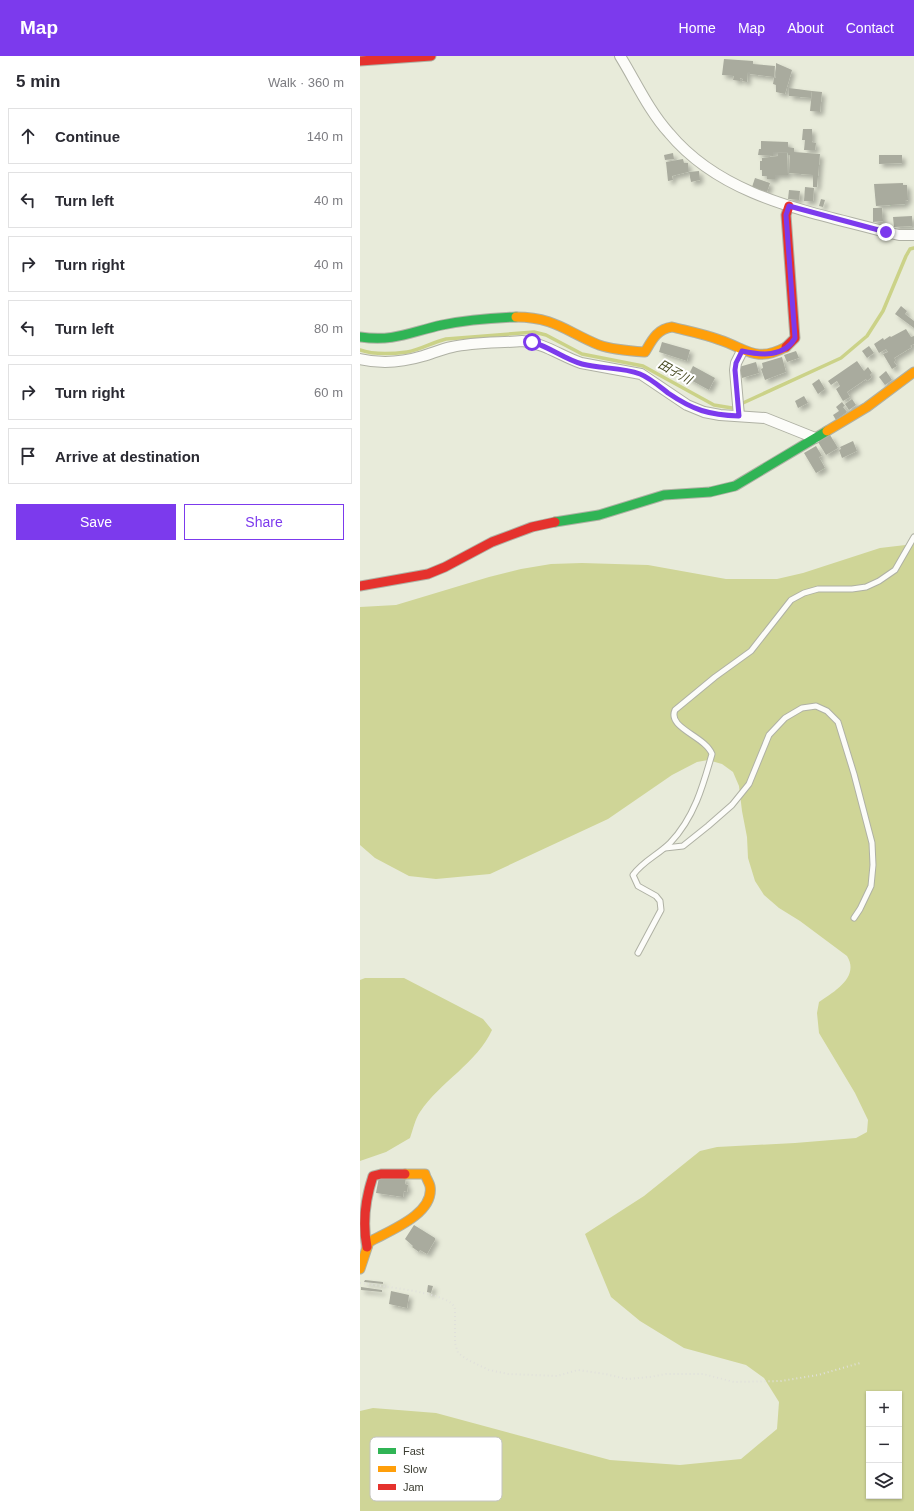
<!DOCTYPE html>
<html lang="en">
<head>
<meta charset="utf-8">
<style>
  :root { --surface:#fff; --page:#f2f2f3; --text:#2b2b33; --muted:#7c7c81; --line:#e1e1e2; --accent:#7c3aed }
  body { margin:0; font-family:Helvetica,"Noto Sans JP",sans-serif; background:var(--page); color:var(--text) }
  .controls { position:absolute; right:12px; bottom:12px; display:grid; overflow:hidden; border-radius:0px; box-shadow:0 1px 3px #0004 }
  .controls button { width:36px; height:36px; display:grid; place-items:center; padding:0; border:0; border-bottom:1px solid var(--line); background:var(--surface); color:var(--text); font:20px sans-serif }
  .stop { position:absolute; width:12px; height:12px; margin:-9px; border:3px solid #7c3aed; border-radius:50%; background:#fff }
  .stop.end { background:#7c3aed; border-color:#fff; box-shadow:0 1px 4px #0008 }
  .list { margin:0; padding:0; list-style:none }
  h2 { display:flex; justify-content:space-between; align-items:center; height:52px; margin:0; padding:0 16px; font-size:17px }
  h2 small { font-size:13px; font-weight:400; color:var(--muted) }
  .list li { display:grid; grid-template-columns:26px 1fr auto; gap:12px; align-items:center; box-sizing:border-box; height:56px; margin:0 8px 8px; padding:0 8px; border:1px solid var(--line); border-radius:0px }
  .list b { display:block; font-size:15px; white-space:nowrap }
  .list em { font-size:13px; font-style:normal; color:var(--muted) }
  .actions { display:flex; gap:8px; padding:12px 16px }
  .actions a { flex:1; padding:9px 0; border:1px solid var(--accent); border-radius:0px; text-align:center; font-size:14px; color:var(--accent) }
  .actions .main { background:var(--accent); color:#fff }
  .icon { flex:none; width:22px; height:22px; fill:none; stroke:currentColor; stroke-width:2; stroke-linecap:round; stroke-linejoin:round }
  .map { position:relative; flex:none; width:554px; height:1455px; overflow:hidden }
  header { display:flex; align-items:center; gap:24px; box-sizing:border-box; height:56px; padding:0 20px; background:var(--accent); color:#fff }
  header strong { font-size:19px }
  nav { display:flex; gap:22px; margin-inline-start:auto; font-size:14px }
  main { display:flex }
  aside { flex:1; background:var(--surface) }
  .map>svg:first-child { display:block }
  .forest { fill:#cfd597; fill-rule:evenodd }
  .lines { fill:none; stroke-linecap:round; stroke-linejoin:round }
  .stream { stroke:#cbd288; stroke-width:3.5 }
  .building { fill:#a9ab9e; filter:url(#shadow) }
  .lane-casing { stroke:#afb1a4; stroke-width:7 }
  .street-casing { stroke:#afb1a4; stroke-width:12 }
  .fast-casing { stroke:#afb1a4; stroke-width:11 }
  .slow-casing { stroke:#afb1a4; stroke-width:11 }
  .jam-casing { stroke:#afb1a4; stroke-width:11 }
  .path { stroke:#e0e0db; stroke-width:2; stroke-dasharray:1 3; stroke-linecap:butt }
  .lane { stroke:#fcfcf9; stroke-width:5 }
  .street { stroke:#fcfcf9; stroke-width:10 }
  .fast { stroke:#30b455; stroke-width:9 }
  .slow { stroke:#ff9f0a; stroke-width:9 }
  .jam { stroke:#e5322d; stroke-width:9 }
  .route { stroke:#7c3aed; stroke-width:5 }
  .labels { text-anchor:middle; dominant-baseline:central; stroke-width:4; stroke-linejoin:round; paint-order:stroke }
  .water-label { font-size:12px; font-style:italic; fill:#474a21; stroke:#fff }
  .key { fill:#fff; stroke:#c4c4c1; stroke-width:1 }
  .key-label { font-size:11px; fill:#3a3b30 }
</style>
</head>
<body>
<header>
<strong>Map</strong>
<nav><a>Home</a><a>Map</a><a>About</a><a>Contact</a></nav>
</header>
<main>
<aside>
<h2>5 min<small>Walk · 360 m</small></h2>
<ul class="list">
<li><svg class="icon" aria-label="ahead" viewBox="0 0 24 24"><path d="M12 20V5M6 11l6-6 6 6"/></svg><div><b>Continue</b></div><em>140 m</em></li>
<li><svg class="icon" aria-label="left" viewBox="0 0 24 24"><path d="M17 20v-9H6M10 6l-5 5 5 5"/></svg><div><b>Turn left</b></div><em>40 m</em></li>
<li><svg class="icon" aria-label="right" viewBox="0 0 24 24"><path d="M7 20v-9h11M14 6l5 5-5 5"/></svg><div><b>Turn right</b></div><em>40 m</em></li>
<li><svg class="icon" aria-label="left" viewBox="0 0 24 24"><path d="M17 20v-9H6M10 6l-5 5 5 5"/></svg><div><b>Turn left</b></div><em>80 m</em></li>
<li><svg class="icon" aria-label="right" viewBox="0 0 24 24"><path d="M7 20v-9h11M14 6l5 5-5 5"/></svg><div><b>Turn right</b></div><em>60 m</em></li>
<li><svg class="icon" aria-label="arrive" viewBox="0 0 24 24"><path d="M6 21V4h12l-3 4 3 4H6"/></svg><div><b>Arrive at destination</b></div></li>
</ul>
<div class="actions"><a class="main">Save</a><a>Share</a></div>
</aside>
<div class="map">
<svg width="554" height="1455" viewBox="0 0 554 1455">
  <defs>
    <filter id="shadow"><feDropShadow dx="3.5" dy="3.5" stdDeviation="2" flood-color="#0004"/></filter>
  </defs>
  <rect width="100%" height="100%" fill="#e8ebda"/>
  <g class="forest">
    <path d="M554 488V1455H0V1355L13 1352 76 1357 250 1404 320 1409 381 1403 417 1373 419 1346 404 1322 386 1309 324 1292 280 1265 251 1241 225 1178 284 1140 340 1095 357 1091 435 1087 496 1082 507 1076 508 1064 495 1037 459 977 457 957 459 946C474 936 500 921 487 900L440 865 419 852 404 839 395 825 388 802 387 781 382 755 379 730 373 716 362 708 348 704 337 706 312 719 248 763 130 818 76 823 49 820 15 802 0 789V551L36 549 129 521 161 513 191 508 222 507 288 509 366 523H417L443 517 520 492ZM509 1338H539V1440H509Z"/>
    <path d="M5 922H44L123 963 132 974C117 1007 80 1026 60 1056 55 1063 53 1074 50 1082L26 1096 0 1105V924Z"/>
  </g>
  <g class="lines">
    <path class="stream" d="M0 294C14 299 32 298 47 296 60 294 73 286 86 283L174 276 186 279 222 298 283 310 354 349 372 352 481 302 507 280 523 255 546 200 550 193 554 192"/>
  </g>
  <g class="building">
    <path d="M364 3 393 5V8L415 10 414 21 390 18V16H388L387 26 382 25 383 23 380 22V25L373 24 374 20 362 19Z"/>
    <path d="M416 7 432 14 425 38 416 36V29L413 28 414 22H416Z"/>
    <path d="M429 32 452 35 451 42 429 40Z"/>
    <path d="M452 35 462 36 460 56 450 55Z"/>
    <path d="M443 73H452V85L453 87H456L455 94H444L445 84H442Z"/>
    <path d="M401 85 428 86V91L434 92V96L460 98 457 131H453V119L429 117 430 99H428V96H413V100L398 99 399 93H401Z"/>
    <path d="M313 97 314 103 305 104 304 99Z"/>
    <path d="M418 97H427L428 119H415V123H407V120H402V114H400V105H402V102L418 100Z"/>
    <path d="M519 99H542V107L519 108Z"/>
    <path d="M323 103 324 107H328V116L312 120 313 124 308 125 306 106Z"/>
    <path d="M339 115 340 124 331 126 329 116Z"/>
    <path d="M395 122 410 127 407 136 392 131Z"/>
    <path d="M543 127V129H547L548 144 545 145V148L516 150 514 128Z"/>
    <path d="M445 131 454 132 453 145H444Z"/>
    <path d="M429 134 440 135 439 144 428 143Z"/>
    <path d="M461 143 465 144 463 151 459 150Z"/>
    <path d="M513 152H522L523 165 513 166Z"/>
    <path d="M552 160V170L534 171 533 161Z"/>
    <path d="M541 250 547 255 545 258 554 265V272L535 258Z"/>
    <path d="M546 273 551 281 554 280V288L550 290 552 291 534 302 536 304 534 306 537 310 532 313 523 298 528 296 526 293 519 297 514 288 523 282 524 284 530 280 531 281Z"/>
    <path d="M302 286 330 294 327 305 299 296Z"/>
    <path d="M509 290 514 297 507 302 502 295Z"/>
    <path d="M436 295 439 302 427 306 424 299Z"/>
    <path d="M422 301 426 316 405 324 401 313 403 312 402 307Z"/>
    <path d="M497 305 504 315 508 311 512 317 510 319 512 321 507 325 506 323 487 336 490 341 483 345 476 333 480 330 477 325 471 329 468 325Z"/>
    <path d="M396 306 399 317 382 322 379 311Z"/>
    <path d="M333 310 355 322 349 334 327 322Z"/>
    <path d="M526 315 532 324 525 329 519 321Z"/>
    <path d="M459 323 465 333 458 338 452 328Z"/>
    <path d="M444 340 448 347 438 352 435 345Z"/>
    <path d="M492 343 496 349 489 354 485 348Z"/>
    <path d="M482 346 485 350 483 351 487 356 476 364 473 359 479 355 476 351Z"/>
    <path d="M470 379 478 392 466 399 458 386Z"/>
    <path d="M493 385 497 395 482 402 479 394 481 393 480 391Z"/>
    <path d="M456 390 462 400 459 401 465 412 456 417 444 397Z"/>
    <path d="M19 1121H46L45 1128 48 1129 47 1136 44 1135 43 1141 16 1137Z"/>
    <path d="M54 1169 75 1182V1184L67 1198 60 1194 59 1196 52 1191 53 1190 45 1183Z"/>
    <path d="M5 1224 23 1226V1228L4 1226Z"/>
    <path d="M68 1229 73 1230 71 1237 67 1236Z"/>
    <path d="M1 1231 22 1234V1236L1 1234Z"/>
    <path d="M31 1235 49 1239 47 1252 29 1248Z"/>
  </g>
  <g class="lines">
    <defs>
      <g id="lane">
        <path d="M305 792 323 790 348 770 372 749 389 728 409 679 425 662 442 652 456 650 467 655 478 666 494 718 512 787 513 809 511 830 500 853 494 862"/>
        <path d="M278 897 301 854 300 845 296 840 278 830 273 819C283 805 298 799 310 787 334 762 343 730 352 698 345 680 307 672 315 654L355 621 391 595 431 544 444 537 458 533H492L506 531 519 525 535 514 554 481"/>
      </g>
      <g id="street">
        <path d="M260 0C276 26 289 55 309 77 363 142 449 155 526 176L539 179H554"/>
        <path d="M0 303C21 308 43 306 63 300 73 297 82 293 92 291 115 286 139 287 162 285 184 287 201 300 221 307L281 318 327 349 344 356 360 359 405 362 455 382"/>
        <path d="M379 360 375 314 376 307 382 295"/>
      </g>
      <g id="fast">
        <path d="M0 281C34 286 50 276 82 269 106 264 131 262 156 261"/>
        <path d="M195 466 239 459 304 439 350 436 375 430 467 375"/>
      </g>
      <g id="slow">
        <path d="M156 261C194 261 207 276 239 289 254 294 270 295 285 296 292 284 297 273 312 271 328 275 344 278 360 284 387 293 396 307 426 291"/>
        <path d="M467 375 507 351 554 316"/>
        <path d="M0 1213 9 1186C29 1175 75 1158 70 1130 69 1126 66 1122 65 1118H45"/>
      </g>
      <g id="jam">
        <path d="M0 5 71 0"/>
        <path d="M426 291 435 282 426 159 429 150"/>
        <path d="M0 530 68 518 85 511 132 486 172 471 195 466"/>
        <path d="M7 1191C2 1166 5 1144 13 1120L21 1118H45"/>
      </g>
    </defs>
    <use href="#lane" class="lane-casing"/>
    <use href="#street" class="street-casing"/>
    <use href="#fast" class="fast-casing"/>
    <use href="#slow" class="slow-casing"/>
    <use href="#jam" class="jam-casing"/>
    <path class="path" d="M0 1227C18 1230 83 1236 93 1249 95 1251 95 1253 95 1255V1287L98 1297 108 1304 129 1314 148 1318 197 1320 218 1314 245 1318 267 1323 290 1321 306 1318H343L374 1326 421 1325 458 1319 500 1307"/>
    <use href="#lane" class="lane"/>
    <use href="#street" class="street"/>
    <use href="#fast" class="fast"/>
    <use href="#slow" class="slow"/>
    <use href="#jam" class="jam"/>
  </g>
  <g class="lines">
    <path class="route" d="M172 286C190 291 204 303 222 308 241 313 262 311 280 318 290 322 299 330 308 337 333 354 349 359 379 360L375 314 376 307 382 295C400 299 424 302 435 282L426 159 429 150 526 176"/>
  </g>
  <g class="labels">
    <g class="water-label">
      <text transform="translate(315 316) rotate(29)">田子川</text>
    </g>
  </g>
  <rect x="10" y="1381" width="132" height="64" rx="6" class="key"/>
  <rect x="18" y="1392" width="18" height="6" fill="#30b455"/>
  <rect x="18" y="1410" width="18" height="6" fill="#ff9f0a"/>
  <rect x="18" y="1428" width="18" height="6" fill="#e5322d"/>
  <g class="key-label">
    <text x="43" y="1399">Fast</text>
    <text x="43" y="1417">Slow</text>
    <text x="43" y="1435">Jam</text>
  </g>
</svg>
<div class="controls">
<button>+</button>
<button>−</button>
<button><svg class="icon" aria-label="layers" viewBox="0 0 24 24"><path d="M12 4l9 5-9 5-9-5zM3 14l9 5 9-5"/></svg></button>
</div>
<div class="stop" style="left:172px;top:286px"></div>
<div class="stop end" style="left:526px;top:176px"></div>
</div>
</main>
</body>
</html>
